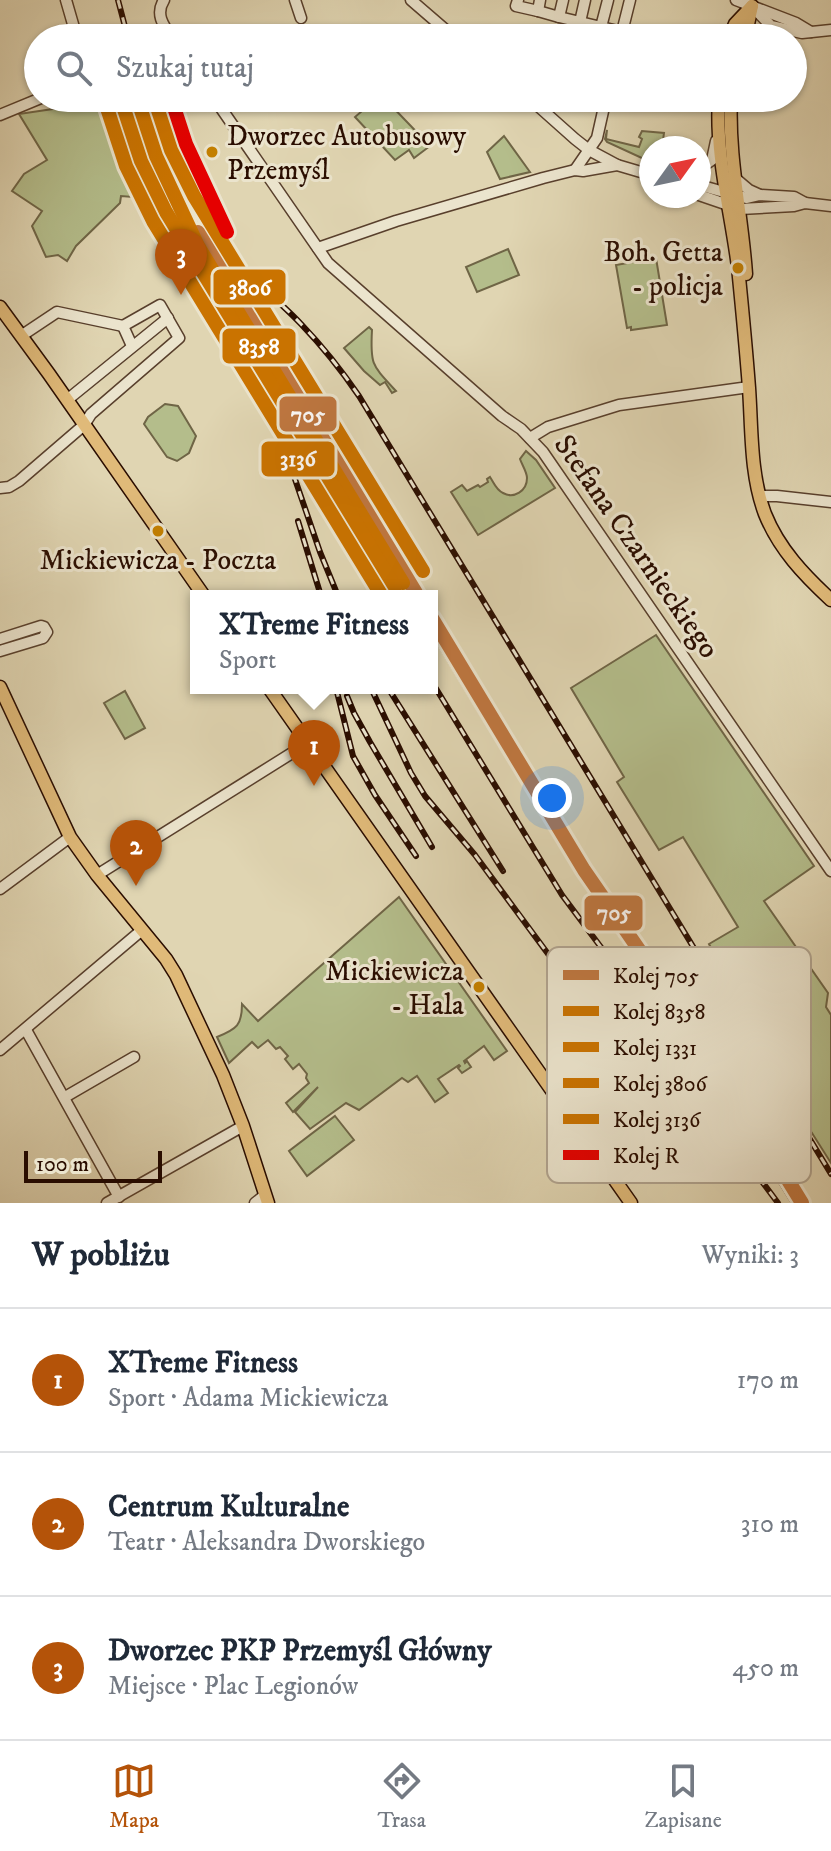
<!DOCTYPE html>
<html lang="pl">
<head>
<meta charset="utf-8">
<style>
  :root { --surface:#fff; --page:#f2f2f3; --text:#1f2937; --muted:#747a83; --line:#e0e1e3; --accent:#b45309 }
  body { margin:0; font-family:"IM FELL DW Pica",serif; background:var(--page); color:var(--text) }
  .compass { position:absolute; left:639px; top:136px; width:72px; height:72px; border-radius:50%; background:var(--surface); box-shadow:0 2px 6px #0004; rotate:57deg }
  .scale { position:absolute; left:24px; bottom:20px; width:138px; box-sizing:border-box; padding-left:8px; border:4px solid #2a0d00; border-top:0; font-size:22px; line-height:28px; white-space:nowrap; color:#2a0d00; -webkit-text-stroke:6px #ebe4cd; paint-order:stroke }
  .you { position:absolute; left:552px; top:798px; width:28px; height:28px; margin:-20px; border:6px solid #fff; border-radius:50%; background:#1a73e8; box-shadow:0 0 0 12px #1a73e833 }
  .badge { display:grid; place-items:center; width:52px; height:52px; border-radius:50%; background:var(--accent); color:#fff; font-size:26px; font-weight:700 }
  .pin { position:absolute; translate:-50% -66px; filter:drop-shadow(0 2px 4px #0008) }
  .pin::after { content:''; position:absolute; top:42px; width:28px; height:24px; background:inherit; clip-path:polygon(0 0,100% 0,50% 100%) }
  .popup { position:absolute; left:190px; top:590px; width:248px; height:104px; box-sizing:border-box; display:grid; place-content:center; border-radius:0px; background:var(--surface); filter:drop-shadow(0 2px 6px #0005); font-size:26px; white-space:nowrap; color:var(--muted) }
  .popup b { font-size:30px; color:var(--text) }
  .popup::after { content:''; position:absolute; left:50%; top:100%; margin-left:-16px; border:16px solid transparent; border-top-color:var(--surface) }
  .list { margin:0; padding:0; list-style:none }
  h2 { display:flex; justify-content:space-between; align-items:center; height:104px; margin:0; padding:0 32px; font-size:34px }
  h2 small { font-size:26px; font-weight:400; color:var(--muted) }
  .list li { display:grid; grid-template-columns:52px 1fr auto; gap:24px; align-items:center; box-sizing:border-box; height:144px; padding:0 32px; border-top:2px solid var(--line) }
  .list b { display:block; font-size:30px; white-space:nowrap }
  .list p { margin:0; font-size:26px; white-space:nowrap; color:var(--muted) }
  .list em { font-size:26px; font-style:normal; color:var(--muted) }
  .icon { flex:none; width:44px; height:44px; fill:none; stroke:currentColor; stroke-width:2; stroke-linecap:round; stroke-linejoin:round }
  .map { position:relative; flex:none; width:831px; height:1203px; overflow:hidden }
  .search { position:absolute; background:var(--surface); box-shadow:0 2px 6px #0004; left:24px; right:24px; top:24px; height:88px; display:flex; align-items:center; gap:20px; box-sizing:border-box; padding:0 28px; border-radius:44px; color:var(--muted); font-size:30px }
  .sheet { height:536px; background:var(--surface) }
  nav { display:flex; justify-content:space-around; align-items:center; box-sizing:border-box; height:112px; border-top:2px solid var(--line); background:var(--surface); font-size:22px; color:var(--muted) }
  nav a { display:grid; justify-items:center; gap:4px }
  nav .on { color:var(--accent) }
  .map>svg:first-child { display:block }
  .green { fill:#b4bd8b; stroke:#6f6546; stroke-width:2 }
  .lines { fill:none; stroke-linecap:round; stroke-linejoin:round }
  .minor-casing { stroke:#583f2c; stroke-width:13 }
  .major-casing { stroke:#2a0d00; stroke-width:15 }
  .minor { stroke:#ebe4cd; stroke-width:10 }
  .major { stroke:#e0ba79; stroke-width:12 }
  .rail-casing { stroke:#2a0d00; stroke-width:6 }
  .rail { stroke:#ebe4cd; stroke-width:3; stroke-dasharray:9; stroke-linecap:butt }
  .rail-1-casing { stroke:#ebe4cd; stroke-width:20 }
  .rail-2-casing { stroke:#ebe4cd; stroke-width:20 }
  .rail-3-casing { stroke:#ebe4cd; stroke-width:20 }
  .rail-4-casing { stroke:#ebe4cd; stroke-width:20 }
  .rail-5-casing { stroke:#ebe4cd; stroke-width:20 }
  .rail-6-casing { stroke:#ebe4cd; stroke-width:20 }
  .rail-1 { stroke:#bf7740; stroke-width:14 }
  .rail-2 { stroke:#ca7300; stroke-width:14 }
  .rail-3 { stroke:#ca7300; stroke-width:14 }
  .rail-4 { stroke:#ca7300; stroke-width:14 }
  .rail-5 { stroke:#ca7300; stroke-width:14 }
  .rail-6 { stroke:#e50000; stroke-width:14 }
  .bus-dot { fill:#c48000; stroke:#ebe4cd; stroke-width:3 }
  .labels { text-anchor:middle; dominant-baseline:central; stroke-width:6; stroke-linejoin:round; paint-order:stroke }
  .bus-label { font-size:28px; fill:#2a0d00; stroke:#ebe4cd; text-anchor:end }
  .street-label { font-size:30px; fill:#2a0d00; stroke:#ebe4cd }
  .key { fill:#ebe4cd; stroke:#b1a490; stroke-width:2 }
  .key-label { font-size:22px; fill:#2a0d00 }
  .line-badge { stroke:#ebe4cd; stroke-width:3 }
  .badge-label { font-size:22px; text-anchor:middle; font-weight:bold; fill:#fff }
</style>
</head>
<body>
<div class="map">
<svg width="831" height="1203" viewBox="0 0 831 1203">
  <rect width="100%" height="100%" fill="#e0d5b2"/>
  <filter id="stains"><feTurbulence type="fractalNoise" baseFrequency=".0025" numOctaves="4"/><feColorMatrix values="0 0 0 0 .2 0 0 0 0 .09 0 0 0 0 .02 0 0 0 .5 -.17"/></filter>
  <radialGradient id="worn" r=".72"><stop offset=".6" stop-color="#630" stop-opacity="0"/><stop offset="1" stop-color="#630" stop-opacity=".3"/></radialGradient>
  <g class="green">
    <path d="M81 98H109L135 174 133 197 121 196 120 203 76 246 67 261 58 255 46 257 32 226 42 211 12 191 24 174 47 160 19 114 73 106Z"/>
    <path d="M377 98H384L430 146 414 158 409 150 395 160 355 117Z"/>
    <path d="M607 130 606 139 639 147 642 139 639 137 642 131 664 133 662 148H651V161L644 159 607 142 605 139Z"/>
    <path d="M504 136 530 172 500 179 487 152Z"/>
    <path d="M508 249 519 275 477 292 466 267Z"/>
    <path d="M656 258 667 325 631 330V327L627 328 616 265Z"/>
    <path d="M369 327 372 330C370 365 372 365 396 391L392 393 385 382 380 385 364 371 344 348Z"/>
    <path d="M165 404 178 406 196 436 189 453 177 461 167 457 144 424 148 417Z"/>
    <path d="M526 451 536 460 555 488 478 535 451 492 462 485 467 491 478 485 480 487 488 482 487 479 490 477C494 483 496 490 503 493 514 499 527 491 527 478 527 472 522 465 520 459Z"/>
    <path d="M656 635 814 866 764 901 828 993 826 1007 831 1015V1163L779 1081 761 1047 750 1020 709 944 738 927 683 837 659 850 617 782 624 777 571 688Z"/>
    <path d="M125 691 145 728 125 739 104 703Z"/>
    <path d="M399 897 507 1051 494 1060 484 1046 464 1061 465 1063 467 1061 471 1067 462 1073 458 1068 460 1066 459 1065 438 1079 448 1093 435 1102 417 1076 408 1082 402 1078 359 1110 346 1103 310 1129 295 1112 318 1087 293 1112 286 1103 309 1083 306 1078 307 1074 299 1064 293 1069 285 1059 288 1056 280 1047 276 1049 268 1040 258 1048 252 1042 229 1063 217 1037C237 1029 242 1025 242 1004L258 1021Z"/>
    <path d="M335 1116 354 1140 307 1176 289 1151Z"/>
  </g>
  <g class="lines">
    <defs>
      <g id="minor">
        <path d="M66 0 77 38"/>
        <path d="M164 0C155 14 163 25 172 38"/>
        <path d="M295 0 301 18"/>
        <path d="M411 0 455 38"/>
        <path d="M518 0 516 6 538 11 540 0"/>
        <path d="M736 0 796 23 811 32"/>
        <path d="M752 6 771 26 802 33 831 30"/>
        <path d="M538 11 559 17 563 0"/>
        <path d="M559 17 580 22 585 0"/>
        <path d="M580 22 601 27 608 0"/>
        <path d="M601 27 622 32 630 0"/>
        <path d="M214 98 328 263 502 416 521 429 543 452 831 871"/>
        <path d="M529 98 575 139 589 150 617 165"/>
        <path d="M0 115 41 98"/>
        <path d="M699 169 712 160 716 141"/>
        <path d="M575 170 597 138 606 98"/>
        <path d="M736 179 749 190 760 195"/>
        <path d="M699 185 738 196 747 198 760 195 794 197 805 203"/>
        <path d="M699 195 740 209 794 206 805 203 831 206"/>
        <path d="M318 248 396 221 543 178 575 170 583 171 617 165 651 175"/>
        <path d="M21 336 57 312 123 326"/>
        <path d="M67 400 168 318"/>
        <path d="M530 438 548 427 619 405 749 387"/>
        <path d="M0 488 9 487 19 481 84 425 91 414 179 338 160 305 123 326 132 346"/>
        <path d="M760 496H777L831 502"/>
        <path d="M0 639 41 626 44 627 47 632 43 638 0 651"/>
        <path d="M97 875 308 743"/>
        <path d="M0 889 70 837"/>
        <path d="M26 1030 119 1197"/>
        <path d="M0 1050 142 930"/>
        <path d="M548 1084 559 1080 567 1081 636 1112"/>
        <path d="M65 1097 134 1057"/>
        <path d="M107 1203 243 1126"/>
        <path d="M255 1203 265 1195"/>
      </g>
      <g id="major">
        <path d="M729 38 735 24 752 6"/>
        <path d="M745 38 752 6"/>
        <path d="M719 98C715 155 731 211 738 267 742 307 746 348 749 388 752 430 750 474 765 514 779 549 804 575 831 600"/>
        <path d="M731 98C728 157 742 215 746 274"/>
        <path d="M0 307 49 374 204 596"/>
        <path d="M0 687 70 837 97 875 166 959 176 975 223 1075 243 1126 268 1203"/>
        <path d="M269 688 631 1203"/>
      </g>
    </defs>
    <use href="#minor" class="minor-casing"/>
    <use href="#major" class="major-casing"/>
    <use href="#minor" class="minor"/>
    <use href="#major" class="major"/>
    <defs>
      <g id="rail">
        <path d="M118 0 128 38"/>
        <path d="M146 98C169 169 208 226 257 281 271 296 287 309 301 324 323 347 342 371 359 396L831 1174"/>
        <path d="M264 389 320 552 338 596"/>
        <path d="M298 460 380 596"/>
        <path d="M298 521 321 596"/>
        <path d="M403 583 411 596"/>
        <path d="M432 631 586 884 690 1035 794 1203"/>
        <path d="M432 682 562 895 656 1021 722 1128 778 1203"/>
        <path d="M336 688 353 756 375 795 416 856"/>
        <path d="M371 688 411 773 425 796 475 855 554 962 591 1007"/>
        <path d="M388 688 503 871"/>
        <path d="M347 696 354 713 370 742 432 847"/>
      </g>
    </defs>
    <use href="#rail" class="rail-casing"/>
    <use href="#rail" class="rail"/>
    <defs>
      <g id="rail-1">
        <path d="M198 232 418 596"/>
        <path d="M432 618 584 870 707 1048 802 1203"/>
      </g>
      <path id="rail-2" d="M137 98 156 156 198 246 403 583"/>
      <path id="rail-3" d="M122 103 141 161 166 212 395 587"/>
      <path id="rail-4" d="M154 98 171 150 194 196 423 571"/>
      <path id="rail-5" d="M107 108 126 166 153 221 382 596"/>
      <path id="rail-6" d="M171 98 186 144 227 232"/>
    </defs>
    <use href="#rail-1" class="rail-1-casing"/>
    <use href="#rail-2" class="rail-2-casing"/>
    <use href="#rail-3" class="rail-3-casing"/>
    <use href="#rail-4" class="rail-4-casing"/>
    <use href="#rail-5" class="rail-5-casing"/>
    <use href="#rail-6" class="rail-6-casing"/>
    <use href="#rail-1" class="rail-1"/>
    <use href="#rail-2" class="rail-2"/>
    <use href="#rail-3" class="rail-3"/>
    <use href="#rail-4" class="rail-4"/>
    <use href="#rail-5" class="rail-5"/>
    <use href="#rail-6" class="rail-6"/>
  </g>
  <g class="bus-dot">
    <circle cx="212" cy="152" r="7"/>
    <circle cx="738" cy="268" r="7"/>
    <circle cx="158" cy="531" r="7"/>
    <circle cx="479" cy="987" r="7"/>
  </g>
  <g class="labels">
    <g class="bus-label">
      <text x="227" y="136" text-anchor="start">Dworzec Autobusowy<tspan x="227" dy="34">Przemyśl</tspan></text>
      <text x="723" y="252">Boh. Getta<tspan x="723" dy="34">- policja</tspan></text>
      <text x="158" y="560" text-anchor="middle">Mickiewicza - Poczta</text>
      <text x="464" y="971">Mickiewicza<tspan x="464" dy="34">- Hala</tspan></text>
    </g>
    <g class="street-label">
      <text transform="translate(636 547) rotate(55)">Stefana Czarnieckiego</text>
    </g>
  </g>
  <rect x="547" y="947" width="264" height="236" rx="12" class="key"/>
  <rect x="563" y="970" width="36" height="10" fill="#bf7740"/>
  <rect x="563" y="1006" width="36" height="10" fill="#ca7300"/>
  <rect x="563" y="1042" width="36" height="10" fill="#ca7300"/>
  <rect x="563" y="1078" width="36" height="10" fill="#ca7300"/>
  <rect x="563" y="1114" width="36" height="10" fill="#ca7300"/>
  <rect x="563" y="1150" width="36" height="10" fill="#e50000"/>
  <g class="key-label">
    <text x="613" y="983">Kolej 705</text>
    <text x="613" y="1019">Kolej 8358</text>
    <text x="613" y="1055">Kolej 1331</text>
    <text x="613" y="1091">Kolej 3806</text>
    <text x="613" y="1127">Kolej 3136</text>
    <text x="613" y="1163">Kolej R</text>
  </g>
  <g class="line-badge">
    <rect x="212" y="268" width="75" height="38" rx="8" fill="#ca7300"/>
    <rect x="221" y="327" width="76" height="38" rx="8" fill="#ca7300"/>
    <rect x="278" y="395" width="60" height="38" rx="8" fill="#bf7740"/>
    <rect x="260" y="440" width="76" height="38" rx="8" fill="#ca7300"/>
    <rect x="583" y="894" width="61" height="38" rx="8" fill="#bf7740"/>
  </g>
  <g class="badge-label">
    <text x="250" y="295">3806</text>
    <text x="259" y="354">8358</text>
    <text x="308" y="422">705</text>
    <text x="298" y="466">3136</text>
    <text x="614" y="920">705</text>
  </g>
  <rect width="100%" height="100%" filter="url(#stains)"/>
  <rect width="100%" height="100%" fill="url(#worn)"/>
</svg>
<svg class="compass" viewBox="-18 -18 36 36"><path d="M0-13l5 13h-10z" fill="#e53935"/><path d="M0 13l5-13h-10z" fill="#747a83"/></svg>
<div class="scale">100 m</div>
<div class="you"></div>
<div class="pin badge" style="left:314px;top:786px">1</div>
<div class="popup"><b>XTreme Fitness</b>Sport</div>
<div class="pin badge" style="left:136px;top:886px">2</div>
<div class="pin badge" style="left:181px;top:295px">3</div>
<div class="search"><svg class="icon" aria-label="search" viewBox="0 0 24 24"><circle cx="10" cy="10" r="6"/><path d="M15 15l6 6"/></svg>Szukaj tutaj</div>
</div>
<section class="sheet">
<h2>W pobliżu<small>Wyniki: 3</small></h2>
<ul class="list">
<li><span class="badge">1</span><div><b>XTreme Fitness</b><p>Sport · Adama Mickiewicza</p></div><em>170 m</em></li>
<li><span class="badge">2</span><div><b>Centrum Kulturalne</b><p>Teatr · Aleksandra Dworskiego</p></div><em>310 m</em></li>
<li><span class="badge">3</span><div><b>Dworzec PKP Przemyśl Główny</b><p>Miejsce · Plac Legionów</p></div><em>450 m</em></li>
</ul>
</section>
<nav>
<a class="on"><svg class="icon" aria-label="map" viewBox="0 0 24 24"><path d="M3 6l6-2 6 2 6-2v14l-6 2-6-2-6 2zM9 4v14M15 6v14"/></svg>Mapa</a>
<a><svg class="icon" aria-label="directions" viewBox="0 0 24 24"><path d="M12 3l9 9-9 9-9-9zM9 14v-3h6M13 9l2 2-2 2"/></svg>Trasa</a>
<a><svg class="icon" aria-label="saved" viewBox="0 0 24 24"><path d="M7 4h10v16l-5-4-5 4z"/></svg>Zapisane</a>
</nav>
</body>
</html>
